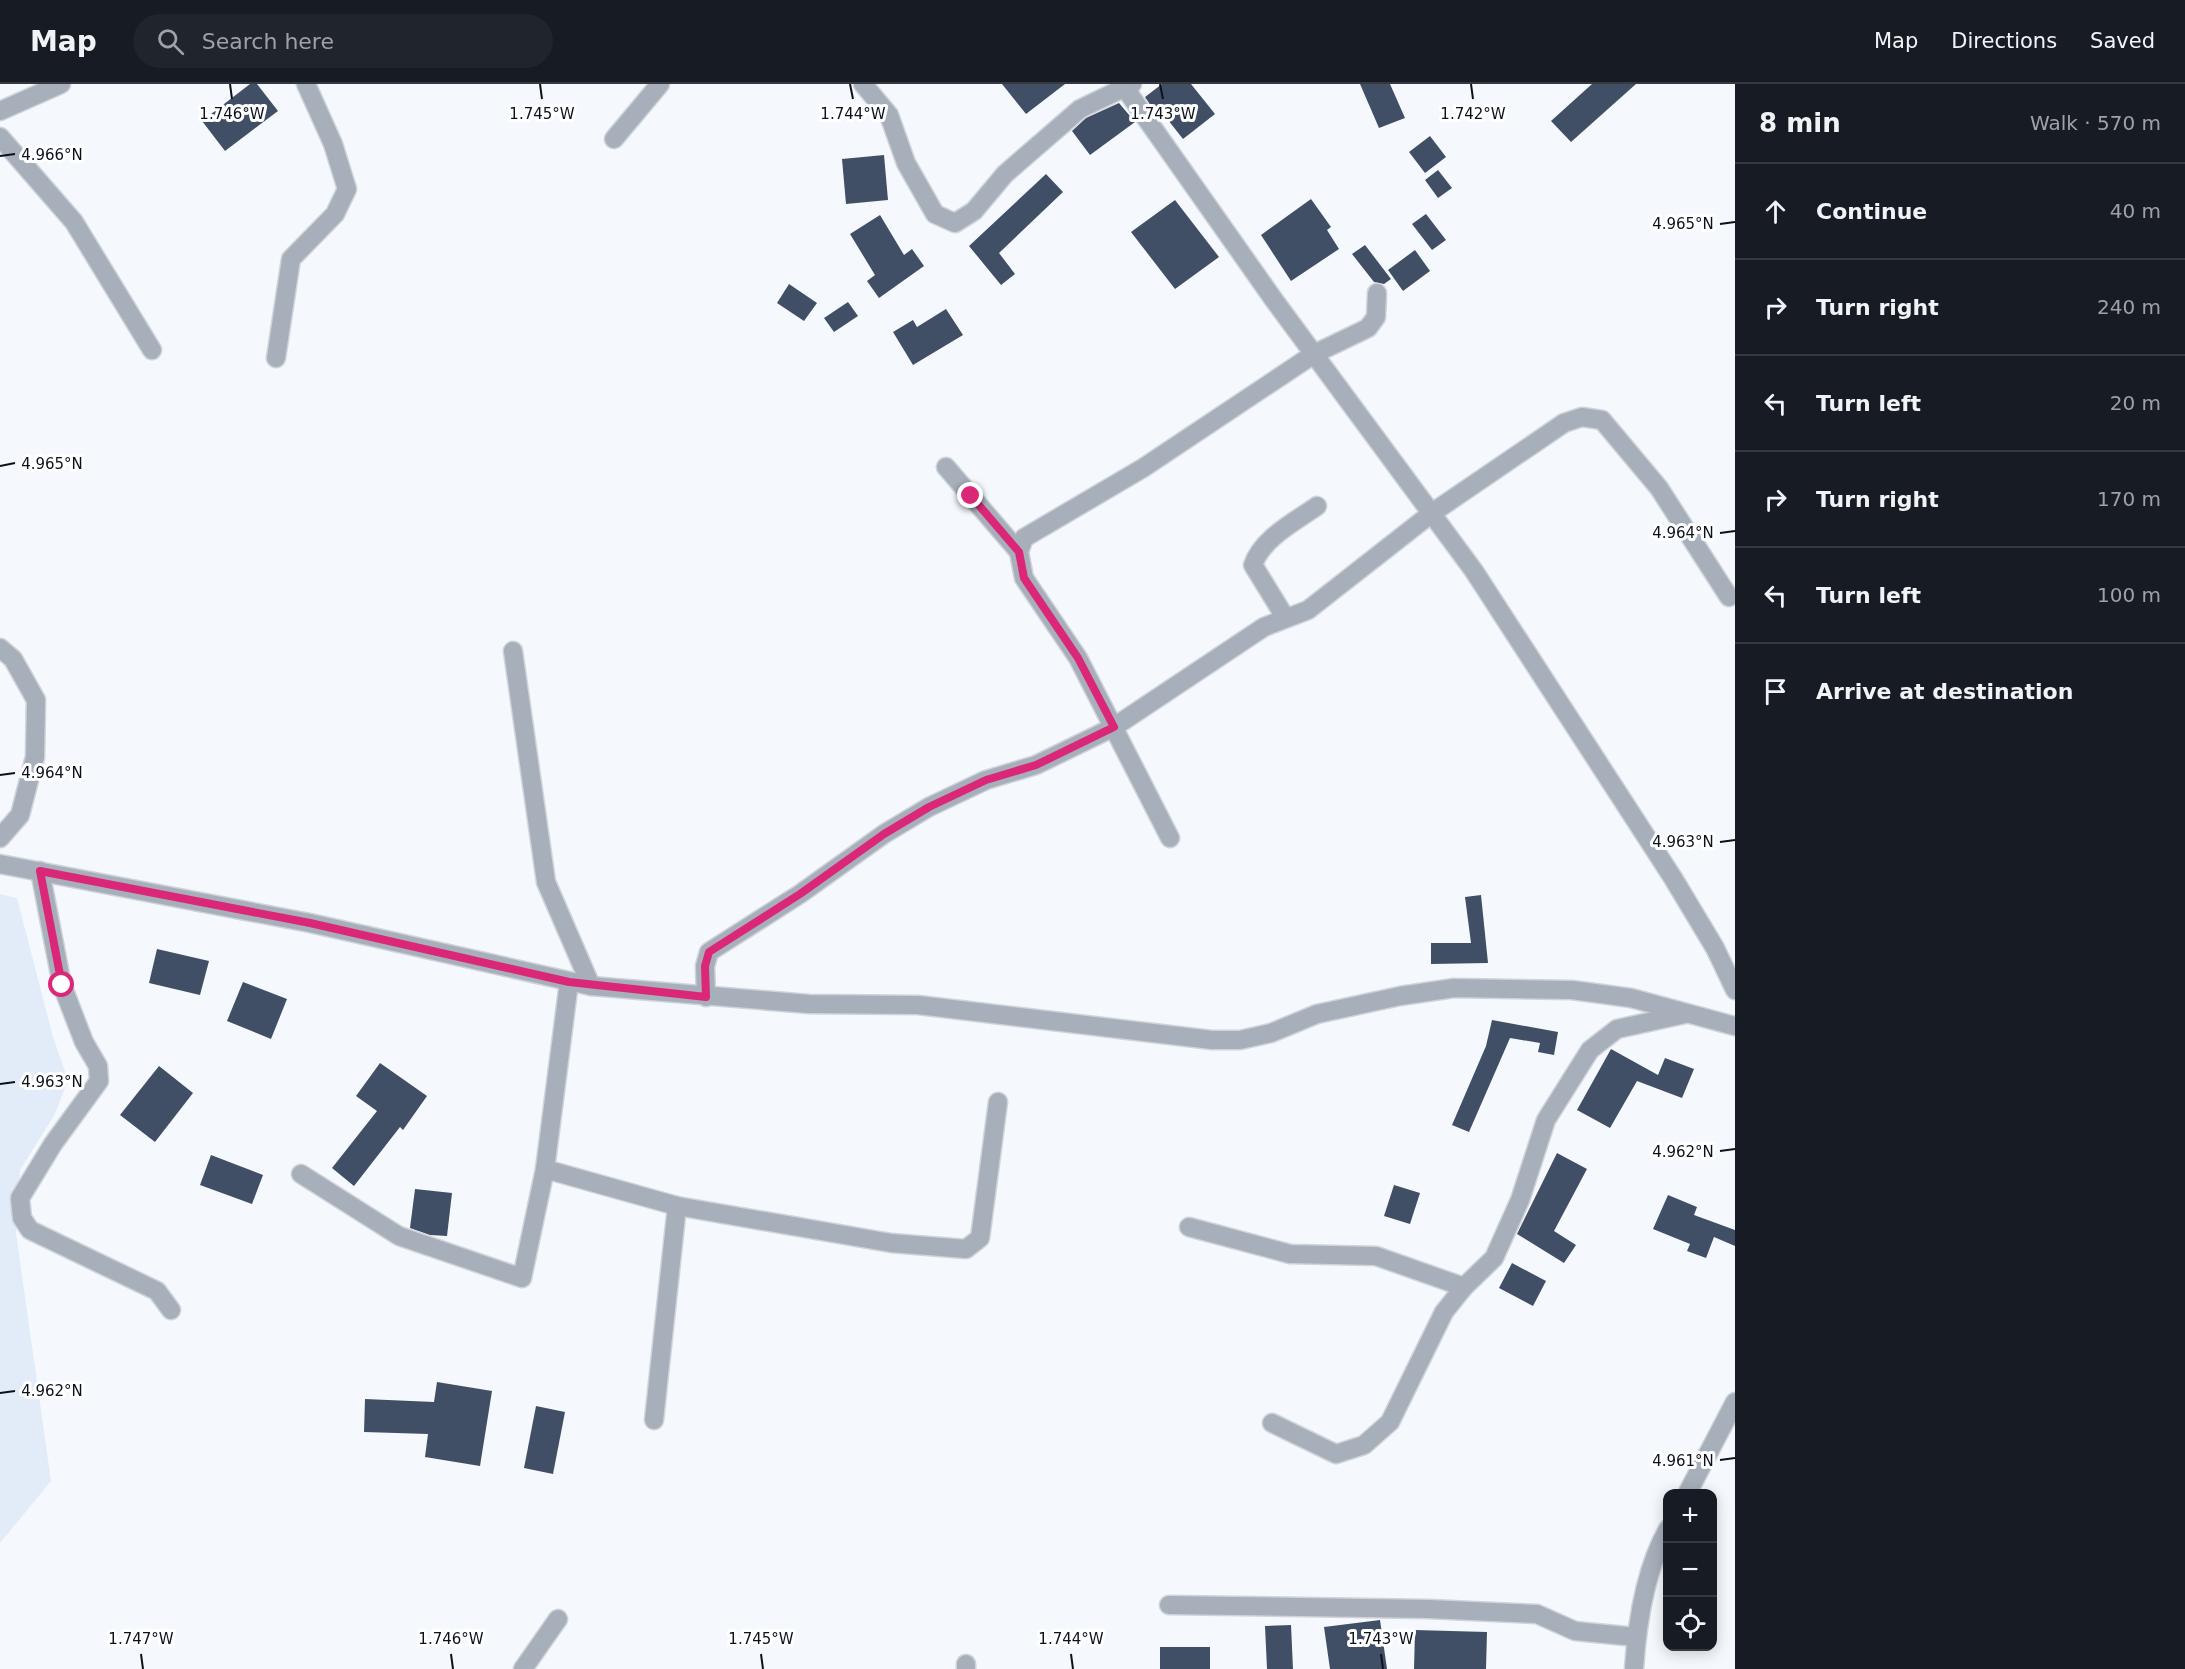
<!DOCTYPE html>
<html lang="en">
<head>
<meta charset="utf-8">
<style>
  :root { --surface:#171b24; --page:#20242c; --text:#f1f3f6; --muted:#9ea1a6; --line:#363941 }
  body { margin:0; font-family:"DejaVu Sans",sans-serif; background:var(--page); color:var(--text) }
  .controls { position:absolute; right:18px; bottom:18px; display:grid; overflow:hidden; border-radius:12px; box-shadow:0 3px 15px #0003 }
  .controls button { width:54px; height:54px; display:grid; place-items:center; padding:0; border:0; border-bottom:2px solid var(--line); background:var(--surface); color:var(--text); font:30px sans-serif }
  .stop { position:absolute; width:18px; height:18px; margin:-14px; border:4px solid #db2777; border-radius:50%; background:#fff }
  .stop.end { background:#db2777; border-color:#fff; box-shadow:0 2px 6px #0008 }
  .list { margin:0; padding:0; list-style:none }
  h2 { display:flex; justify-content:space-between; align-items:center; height:78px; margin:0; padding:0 24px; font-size:26px }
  h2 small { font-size:20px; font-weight:400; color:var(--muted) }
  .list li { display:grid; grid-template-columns:39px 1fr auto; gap:18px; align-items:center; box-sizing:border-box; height:96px; padding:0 24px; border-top:2px solid var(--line) }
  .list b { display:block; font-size:22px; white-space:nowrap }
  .list em { font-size:20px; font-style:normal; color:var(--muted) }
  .icon { flex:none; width:33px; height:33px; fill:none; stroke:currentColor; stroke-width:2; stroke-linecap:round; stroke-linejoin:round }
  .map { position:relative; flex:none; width:1735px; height:1585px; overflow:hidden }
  header { display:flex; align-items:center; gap:36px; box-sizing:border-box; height:84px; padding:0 30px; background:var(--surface); border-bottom:2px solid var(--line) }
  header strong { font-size:28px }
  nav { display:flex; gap:33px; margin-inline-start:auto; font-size:21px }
  .search { width:420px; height:54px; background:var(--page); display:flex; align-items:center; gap:15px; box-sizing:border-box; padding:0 21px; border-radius:33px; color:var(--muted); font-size:22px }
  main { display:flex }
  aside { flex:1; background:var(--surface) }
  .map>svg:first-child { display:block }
  .built { fill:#e2ecf9 }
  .building { fill:#404f65 }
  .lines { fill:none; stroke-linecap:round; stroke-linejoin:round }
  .minor-casing { stroke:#d0d4da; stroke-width:21 }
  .minor { stroke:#a7afbb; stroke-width:18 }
  .route { stroke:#db2777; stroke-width:8 }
  .ticks { fill:none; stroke:#0c121b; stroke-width:2 }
  .ticks-label { font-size:15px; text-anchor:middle; fill:#0c121b; stroke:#fff; stroke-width:6; stroke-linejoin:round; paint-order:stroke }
</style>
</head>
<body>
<header>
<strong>Map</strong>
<div class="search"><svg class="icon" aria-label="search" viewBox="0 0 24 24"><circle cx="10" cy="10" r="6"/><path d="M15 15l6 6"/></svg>Search here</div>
<nav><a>Map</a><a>Directions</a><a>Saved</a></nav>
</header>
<main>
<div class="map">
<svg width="1735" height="1585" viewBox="0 0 1735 1585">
  <rect width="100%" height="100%" fill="#f5f9fe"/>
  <path class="built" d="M0 810 17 814 53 953 68 996 55 1030 20 1086 16 1149 51 1397 0 1459Z"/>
  <g class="building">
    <path d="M250 0H257L278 27 225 67 202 37Z"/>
    <path d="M1002 0H1065L1026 30Z"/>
    <path d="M1162 0H1191L1215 30 1183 55 1157 22 1153 25 1145 13Z"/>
    <path d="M1360 0H1390L1405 34 1379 44Z"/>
    <path d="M1592 0H1636L1571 58 1551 37Z"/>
    <path d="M1119 19 1135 38 1090 71 1072 47 1086 34Z"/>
    <path d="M1430 52 1446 73 1425 89 1409 68Z"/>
    <path d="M884 71 888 116 846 120 842 75Z"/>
    <path d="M1438 86 1452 104 1438 114 1425 96Z"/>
    <path d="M1046 90 1063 108 999 169 1015 190 1001 201 969 162Z"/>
    <path d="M1311 115 1331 143 1327 146 1339 165 1291 197 1261 151Z"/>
    <path d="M1175 116 1219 173 1175 205 1131 148Z"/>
    <path d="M1426 130 1446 156 1432 166 1412 140Z"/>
    <path d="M880 131 904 171 912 165 924 182 879 214 867 197 875 191 850 150Z"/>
    <path d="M1365 161 1391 195 1384 200 1374 198 1352 170Z"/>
    <path d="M1415 166 1430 187 1403 207 1388 186Z"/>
    <path d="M789 200 817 219 804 237 777 219Z"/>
    <path d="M848 218 858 232 834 248 824 234Z"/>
    <path d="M946 225 963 251 913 281 893 248 913 236 917 243Z"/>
    <path d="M1481 811 1488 879 1431 880V859H1471L1465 813Z"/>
    <path d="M157 865 209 877 200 911 149 899Z"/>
    <path d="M243 898 287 915 271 955 227 937Z"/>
    <path d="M1492 936 1558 948 1554 971 1538 968 1540 959 1510 954 1469 1048 1452 1041 1486 962Z"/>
    <path d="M1611 965 1658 991 1665 974 1694 985 1682 1014 1637 997 1610 1044 1577 1026Z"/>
    <path d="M380 979 427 1012 403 1046 400 1043 354 1102 332 1084 377 1027 356 1012Z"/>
    <path d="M159 982 193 1009 155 1058 120 1031Z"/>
    <path d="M1557 1069 1587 1085 1554 1147 1576 1161 1564 1179 1517 1150Z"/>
    <path d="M211 1071 263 1091 252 1120 200 1101Z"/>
    <path d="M1394 1101 1420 1109 1410 1140 1384 1132Z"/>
    <path d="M415 1105 452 1109 447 1152 430 1151 410 1144Z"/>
    <path d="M1668 1111 1697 1123 1694 1131 1735 1146V1162L1714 1153 1706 1174 1687 1167 1690 1160 1653 1145Z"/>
    <path d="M1512 1179 1546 1197 1533 1222 1499 1204Z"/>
    <path d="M437 1298 492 1307 480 1382 425 1373 428 1350 364 1348 365 1315 434 1318Z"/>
    <path d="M536 1322 565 1328 553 1390 524 1384Z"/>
    <path d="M1380 1536 1387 1585H1330L1324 1543Z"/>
    <path d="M1291 1541 1293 1585H1267L1265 1542Z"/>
    <path d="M1415 1546 1487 1548 1486 1585H1414Z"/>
    <rect x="1160" y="1563" width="50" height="22"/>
  </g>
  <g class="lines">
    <defs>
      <g id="minor">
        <path d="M863 0 889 31 906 79 935 130 955 139 974 127 1005 90 1080 25 1132 0"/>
        <path d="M1122 0 1274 216 1474 487 1673 794 1715 864 1735 906"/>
        <path d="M0 27 61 0"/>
        <path d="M0 53 74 138 152 266"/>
        <path d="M614 55 660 0"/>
        <path d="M276 274 291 175 335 130 347 105 333 60 306 0"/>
        <path d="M946 383 1019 468"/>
        <path d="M1285 533 1253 481C1262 454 1296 437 1317 422"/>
        <path d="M0 564 13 575 36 616 35 673 20 731 0 754"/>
        <path d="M513 567 546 798 591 902"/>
        <path d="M1170 754 1078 574 1024 494 1019 468 1024 454 1143 384 1314 270 1368 244 1376 233 1377 209"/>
        <path d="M0 780 310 839 591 902 809 920 918 921 1212 956H1240L1271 949 1317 930 1400 912 1454 904 1572 906 1631 914 1735 942"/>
        <path d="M40 787 62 901 84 958 98 982 99 997 53 1060 20 1114 22 1134 30 1146 157 1207 171 1226"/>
        <path d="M706 913 705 882 709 868 800 810 884 750 929 723 986 696 1036 681 1114 643 1264 543 1308 526 1432 429 1564 339 1582 333 1602 336 1659 404 1729 513"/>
        <path d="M545 1085 677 1122 891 1159 966 1165 980 1154 998 1018"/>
        <path d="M301 1090 399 1152 522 1194 545 1085 569 898"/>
        <path d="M1189 1143 1290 1170 1376 1172 1464 1203"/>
        <path d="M654 1336 677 1122"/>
        <path d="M1272 1339 1336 1370 1364 1361 1390 1338 1444 1228 1464 1203 1494 1174 1520 1116 1546 1036 1590 966 1617 945 1685 930"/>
        <path d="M1687 1410 1735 1318"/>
        <path d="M1169 1521 1428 1525 1537 1530 1575 1547 1636 1553"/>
        <path d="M966 1580V1585"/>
        <path d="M523 1585 558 1535"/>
        <path d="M1634 1585C1637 1539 1645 1485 1668 1445"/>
      </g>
    </defs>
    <use href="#minor" class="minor-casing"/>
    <use href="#minor" class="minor"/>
  </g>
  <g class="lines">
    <path class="route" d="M62 901 40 787 310 839 569 898 706 913 705 882 709 868 800 810 884 750 929 723 986 696 1036 681 1114 643 1078 574 1024 494 1019 468 971 412"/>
  </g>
  <path class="ticks" d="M230 0 232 15M540 0 542 15M850 0 853 15M1160 0 1163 15M1471 0 1473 15M0 72 15 70M1720 140 1735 138M0 382 15 379M1720 449 1735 447M0 691 15 689M1720 758 1735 756M0 1000 15 998M1720 1067 1735 1065M0 1309 15 1307M1720 1376 1735 1374M141 1570 143 1585M451 1570 453 1585M761 1570 763 1585M1071 1570 1073 1585M1381 1570 1383 1585"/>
  <g class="ticks-label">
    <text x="232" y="35">1.746°W</text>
    <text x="542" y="35">1.745°W</text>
    <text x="853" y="35">1.744°W</text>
    <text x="1163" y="35">1.743°W</text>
    <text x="1473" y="35">1.742°W</text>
    <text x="52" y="76">4.966°N</text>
    <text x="1683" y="145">4.965°N</text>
    <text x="52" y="385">4.965°N</text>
    <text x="1683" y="454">4.964°N</text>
    <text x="52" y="694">4.964°N</text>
    <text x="1683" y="763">4.963°N</text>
    <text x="52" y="1003">4.963°N</text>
    <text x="1683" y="1073">4.962°N</text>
    <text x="52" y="1312">4.962°N</text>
    <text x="1683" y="1382">4.961°N</text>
    <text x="141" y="1560">1.747°W</text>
    <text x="451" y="1560">1.746°W</text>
    <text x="761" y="1560">1.745°W</text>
    <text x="1071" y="1560">1.744°W</text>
    <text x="1381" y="1560">1.743°W</text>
  </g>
</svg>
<div class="controls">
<button>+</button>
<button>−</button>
<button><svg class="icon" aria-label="locate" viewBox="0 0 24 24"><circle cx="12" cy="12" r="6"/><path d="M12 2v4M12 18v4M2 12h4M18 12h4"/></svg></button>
</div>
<div class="stop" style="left:62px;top:901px"></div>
<div class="stop end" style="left:971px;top:412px"></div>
</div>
<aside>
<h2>8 min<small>Walk · 570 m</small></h2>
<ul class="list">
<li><svg class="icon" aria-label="ahead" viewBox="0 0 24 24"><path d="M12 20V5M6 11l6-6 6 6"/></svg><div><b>Continue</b></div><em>40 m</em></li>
<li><svg class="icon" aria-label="right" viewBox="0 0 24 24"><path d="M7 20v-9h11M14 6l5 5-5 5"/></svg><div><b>Turn right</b></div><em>240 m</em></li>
<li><svg class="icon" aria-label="left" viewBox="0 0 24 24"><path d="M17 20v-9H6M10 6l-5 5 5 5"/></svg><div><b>Turn left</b></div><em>20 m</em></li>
<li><svg class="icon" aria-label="right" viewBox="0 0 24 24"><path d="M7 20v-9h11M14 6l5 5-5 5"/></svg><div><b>Turn right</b></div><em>170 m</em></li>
<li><svg class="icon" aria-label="left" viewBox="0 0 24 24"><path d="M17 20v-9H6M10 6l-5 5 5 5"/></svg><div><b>Turn left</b></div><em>100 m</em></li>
<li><svg class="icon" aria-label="arrive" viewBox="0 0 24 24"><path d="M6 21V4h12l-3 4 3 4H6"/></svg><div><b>Arrive at destination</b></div></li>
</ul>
</aside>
</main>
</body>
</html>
